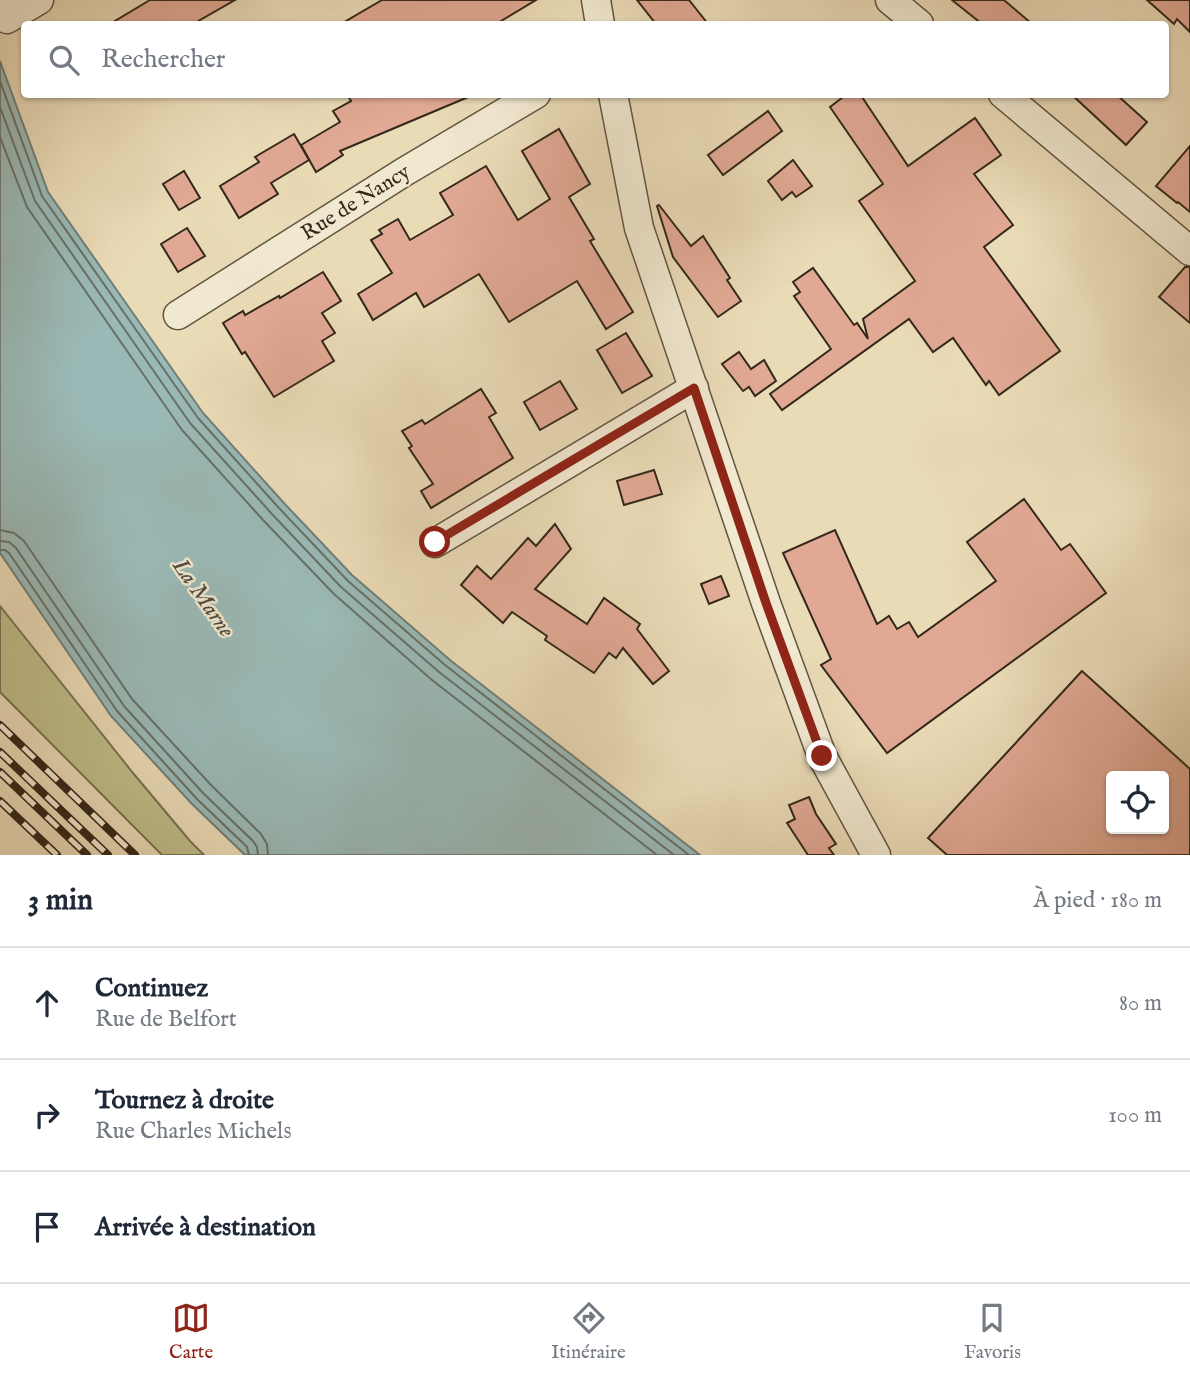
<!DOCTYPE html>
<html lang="fr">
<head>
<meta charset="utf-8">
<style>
  :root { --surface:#fff; --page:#f2f2f3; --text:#1f2937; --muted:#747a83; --line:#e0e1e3; --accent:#8f2418 }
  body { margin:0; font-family:"IM FELL English",serif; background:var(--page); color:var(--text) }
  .controls { position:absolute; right:21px; bottom:21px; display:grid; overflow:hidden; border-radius:7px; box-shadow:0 2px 5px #0004 }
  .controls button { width:63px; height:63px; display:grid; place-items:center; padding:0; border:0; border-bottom:2px solid var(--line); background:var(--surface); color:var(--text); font:35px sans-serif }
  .stop { position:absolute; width:21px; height:21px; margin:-16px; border:5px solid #8f2418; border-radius:50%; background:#fff }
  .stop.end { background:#8f2418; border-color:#fff; box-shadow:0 2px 7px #0008 }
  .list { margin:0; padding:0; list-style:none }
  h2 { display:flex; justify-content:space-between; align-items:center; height:91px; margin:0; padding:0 28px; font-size:30px }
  h2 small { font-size:23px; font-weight:400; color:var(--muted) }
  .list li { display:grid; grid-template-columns:46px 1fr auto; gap:21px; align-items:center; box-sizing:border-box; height:112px; padding:0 28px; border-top:2px solid var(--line) }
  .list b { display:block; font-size:26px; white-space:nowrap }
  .list p { margin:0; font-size:23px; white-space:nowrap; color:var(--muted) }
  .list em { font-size:23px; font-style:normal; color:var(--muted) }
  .icon { flex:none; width:38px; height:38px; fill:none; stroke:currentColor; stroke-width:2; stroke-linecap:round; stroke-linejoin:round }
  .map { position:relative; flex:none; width:1190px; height:855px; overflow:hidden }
  .search { position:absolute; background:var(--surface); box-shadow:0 2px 5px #0004; left:21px; right:21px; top:21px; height:77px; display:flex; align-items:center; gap:18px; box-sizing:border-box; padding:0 24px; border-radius:7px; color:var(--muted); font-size:26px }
  .sheet { height:427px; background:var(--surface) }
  nav { display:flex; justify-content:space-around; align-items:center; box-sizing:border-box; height:98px; border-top:2px solid var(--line); background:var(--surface); font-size:19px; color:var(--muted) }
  nav a { display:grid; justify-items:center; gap:4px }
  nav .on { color:var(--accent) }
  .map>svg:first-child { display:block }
  .green { fill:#bfbd89; stroke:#797252; stroke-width:2 }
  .water { fill:#9ab9b6; stroke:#717f78; stroke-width:2 }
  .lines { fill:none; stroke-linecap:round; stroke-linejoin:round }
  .shore { stroke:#667068; stroke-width:2 }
  .building { fill:#e1a994; stroke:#33281a; stroke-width:2; fill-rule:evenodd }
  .street-casing { stroke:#615541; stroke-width:31 }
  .street { stroke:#f1e8d0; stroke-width:28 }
  .rail-casing { stroke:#33281a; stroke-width:8 }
  .rail { stroke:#f1e8d0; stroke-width:5; stroke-dasharray:16; stroke-linecap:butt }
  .route { stroke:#8f2418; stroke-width:9 }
  .labels { text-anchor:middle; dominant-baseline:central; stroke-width:5; stroke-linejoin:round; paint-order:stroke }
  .street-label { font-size:21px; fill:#33281a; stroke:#f1e8d0 }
  .water-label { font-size:23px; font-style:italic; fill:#4d4c41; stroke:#f1e8d0 }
</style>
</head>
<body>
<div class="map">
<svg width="1190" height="855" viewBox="0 0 1190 855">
  <rect width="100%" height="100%" fill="#eadbb7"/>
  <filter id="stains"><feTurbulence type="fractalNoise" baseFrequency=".00286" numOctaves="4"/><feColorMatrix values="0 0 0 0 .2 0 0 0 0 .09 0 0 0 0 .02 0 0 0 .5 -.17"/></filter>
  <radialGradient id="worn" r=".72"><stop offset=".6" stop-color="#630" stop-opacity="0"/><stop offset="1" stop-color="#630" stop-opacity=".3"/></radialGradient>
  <path class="green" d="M0 606 133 773 190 841 204 855H162L0 692Z"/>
  <path class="water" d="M0 61 48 192 203 413 283 502 352 575 450 660 700 855H245L192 804 111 716 0 553Z"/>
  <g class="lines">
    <g class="shore">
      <path d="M0 81 42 196 198 418 278 507 348 581 445 665 689 855"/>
      <path d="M0 107 35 201 190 423 271 513 341 587 439 672 674 855"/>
      <path d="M0 137 27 207 182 430 263 520 334 594 432 680 657 855"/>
      <path d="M0 530 14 533 24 541 132 699 211 785 261 834 267 844 268 855"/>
      <path d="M0 541 9 542 16 548 124 706 203 793 253 841 257 847 258 855"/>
      <path d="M0 550H5L9 553 117 711 197 799 247 847 249 855"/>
    </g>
  </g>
  <g class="building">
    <path d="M150 0H235L193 24H110Z"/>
    <path d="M382 0H536L496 24H341Z"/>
    <path d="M637 0H689L708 24H656Z"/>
    <path d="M952 0H1004L1032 24H982Z"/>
    <path d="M1147 0H1190V32L1177 19 1174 24Z"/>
    <path d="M347 94H473V95L340 151 343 155 316 172 301 145 340 122 333 111 351 101Z"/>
    <path d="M847 94H860L908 166 975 118 1001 155 974 174 1013 225 984 247 1060 351 999 395 989 381 986 385 953 338 933 352 909 319 782 410 770 394 831 349 794 296 800 292 793 282 813 268 854 325 857 323 868 339 863 319 915 281 859 201 883 184 830 107Z"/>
    <path d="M1071 94H1116L1147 122 1126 145Z"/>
    <path d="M768 111 782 131 723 175 708 155Z"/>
    <path d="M559 129 590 184 569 197 594 239 590 241 633 312 606 329 577 281 509 322 479 274 424 307 416 293 373 320 358 294 392 273 371 240 382 234 379 230 398 219 410 240 453 215 440 193 486 166 518 220 550 199 522 151Z"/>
    <path d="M294 134 309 160 271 183 278 194 239 218 220 186 259 162 255 157Z"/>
    <path d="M1190 146V212L1178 202 1177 203 1156 186Z"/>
    <path d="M793 160 812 186 796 197 792 192 782 200 768 181Z"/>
    <path d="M184 171 200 198 179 210 163 184Z"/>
    <path d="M659 205 691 246 703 236 730 278 727 280 741 301 718 317 673 257 657 206Z"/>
    <path d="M187 228 205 256 178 272 161 244Z"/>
    <path d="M1185 267H1190V323L1159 297Z"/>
    <path d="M323 272 341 301 322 313 335 333 322 341 334 361 274 397 245 352 242 354 223 323 243 311 245 315 279 296 280 298Z"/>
    <path d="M626 333 652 376 622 393 597 350Z"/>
    <path d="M739 352 751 369 764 360 776 381 755 396 749 387 743 391 722 364Z"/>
    <path d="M560 381 577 409 540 430 524 402Z"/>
    <path d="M481 389 496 413 489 417 513 458 431 508 421 491 433 484 409 448 412 446 402 431 422 420 425 424Z"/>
    <path d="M654 470 662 494 624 505 617 481Z"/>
    <path d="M1024 499 1061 550 1070 544 1106 593 887 753 821 665 831 659 783 553 835 530 877 624 889 616 897 629 909 622 918 637 996 581 967 542Z"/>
    <path d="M555 524 571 549 535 589 587 624 604 598 640 624 637 629 669 671 653 684 623 648 616 658 609 653 594 673 545 640 547 636 512 612 503 623 461 585 477 566 491 579 528 538 536 546Z"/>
    <path d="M721 576 729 596 709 604 701 584Z"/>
    <path d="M1082 671 1190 769V855H947L928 838ZM1111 776H1164V829H1111Z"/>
    <path d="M809 797 816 814 836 844 829 848 834 855H808L787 823 795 819 789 805Z"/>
  </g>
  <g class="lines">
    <defs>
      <g id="street">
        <path d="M3 0 7 19 39 0"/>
        <path d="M596 0 600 24"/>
        <path d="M890 0 919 24"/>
        <path d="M613 94 639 228 766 603 822 756 876 855"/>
        <path d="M1003 94 1190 251"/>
        <path d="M178 315 404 172 536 94"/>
        <path d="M435 543 694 388"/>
      </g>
    </defs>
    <use href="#street" class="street-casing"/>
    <use href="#street" class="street"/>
    <defs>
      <g id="rail">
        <path d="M0 725 135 855"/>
        <path d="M0 752 108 855"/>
        <path d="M0 772 87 855"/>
        <path d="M0 801 57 855"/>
      </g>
    </defs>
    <use href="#rail" class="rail-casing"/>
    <use href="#rail" class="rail"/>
  </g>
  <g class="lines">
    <path class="route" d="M435 542 694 388 766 603 822 756"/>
  </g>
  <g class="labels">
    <g class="street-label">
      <text transform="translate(356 203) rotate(-32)">Rue de Nancy</text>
    </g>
    <g class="water-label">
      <text transform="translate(203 598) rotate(55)">La Marne</text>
    </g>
  </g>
  <rect width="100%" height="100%" filter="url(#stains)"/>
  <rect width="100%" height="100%" fill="url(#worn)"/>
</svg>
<div class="controls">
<button><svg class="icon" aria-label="locate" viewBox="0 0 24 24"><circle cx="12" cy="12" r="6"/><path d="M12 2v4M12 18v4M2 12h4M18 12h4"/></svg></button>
</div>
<div class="stop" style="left:435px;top:542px"></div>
<div class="stop end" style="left:822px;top:756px"></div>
<div class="search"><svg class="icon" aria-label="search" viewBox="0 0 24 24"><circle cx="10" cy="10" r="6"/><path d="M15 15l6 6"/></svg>Rechercher</div>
</div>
<section class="sheet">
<h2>3 min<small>À pied · 180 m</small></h2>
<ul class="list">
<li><svg class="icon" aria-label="ahead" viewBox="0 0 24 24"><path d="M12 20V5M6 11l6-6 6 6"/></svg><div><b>Continuez</b><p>Rue de Belfort</p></div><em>80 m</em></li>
<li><svg class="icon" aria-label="right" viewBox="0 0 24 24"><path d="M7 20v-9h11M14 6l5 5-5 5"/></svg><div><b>Tournez à droite</b><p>Rue Charles Michels</p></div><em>100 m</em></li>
<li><svg class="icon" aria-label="arrive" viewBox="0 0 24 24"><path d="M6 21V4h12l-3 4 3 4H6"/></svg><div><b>Arrivée à destination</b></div></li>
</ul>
</section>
<nav>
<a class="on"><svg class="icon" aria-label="map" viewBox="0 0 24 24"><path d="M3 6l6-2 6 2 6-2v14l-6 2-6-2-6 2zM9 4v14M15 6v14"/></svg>Carte</a>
<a><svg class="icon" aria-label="directions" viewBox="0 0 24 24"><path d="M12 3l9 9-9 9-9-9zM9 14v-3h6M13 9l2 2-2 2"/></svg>Itinéraire</a>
<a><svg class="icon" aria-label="saved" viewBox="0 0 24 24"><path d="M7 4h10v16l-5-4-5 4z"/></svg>Favoris</a>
</nav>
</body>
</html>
